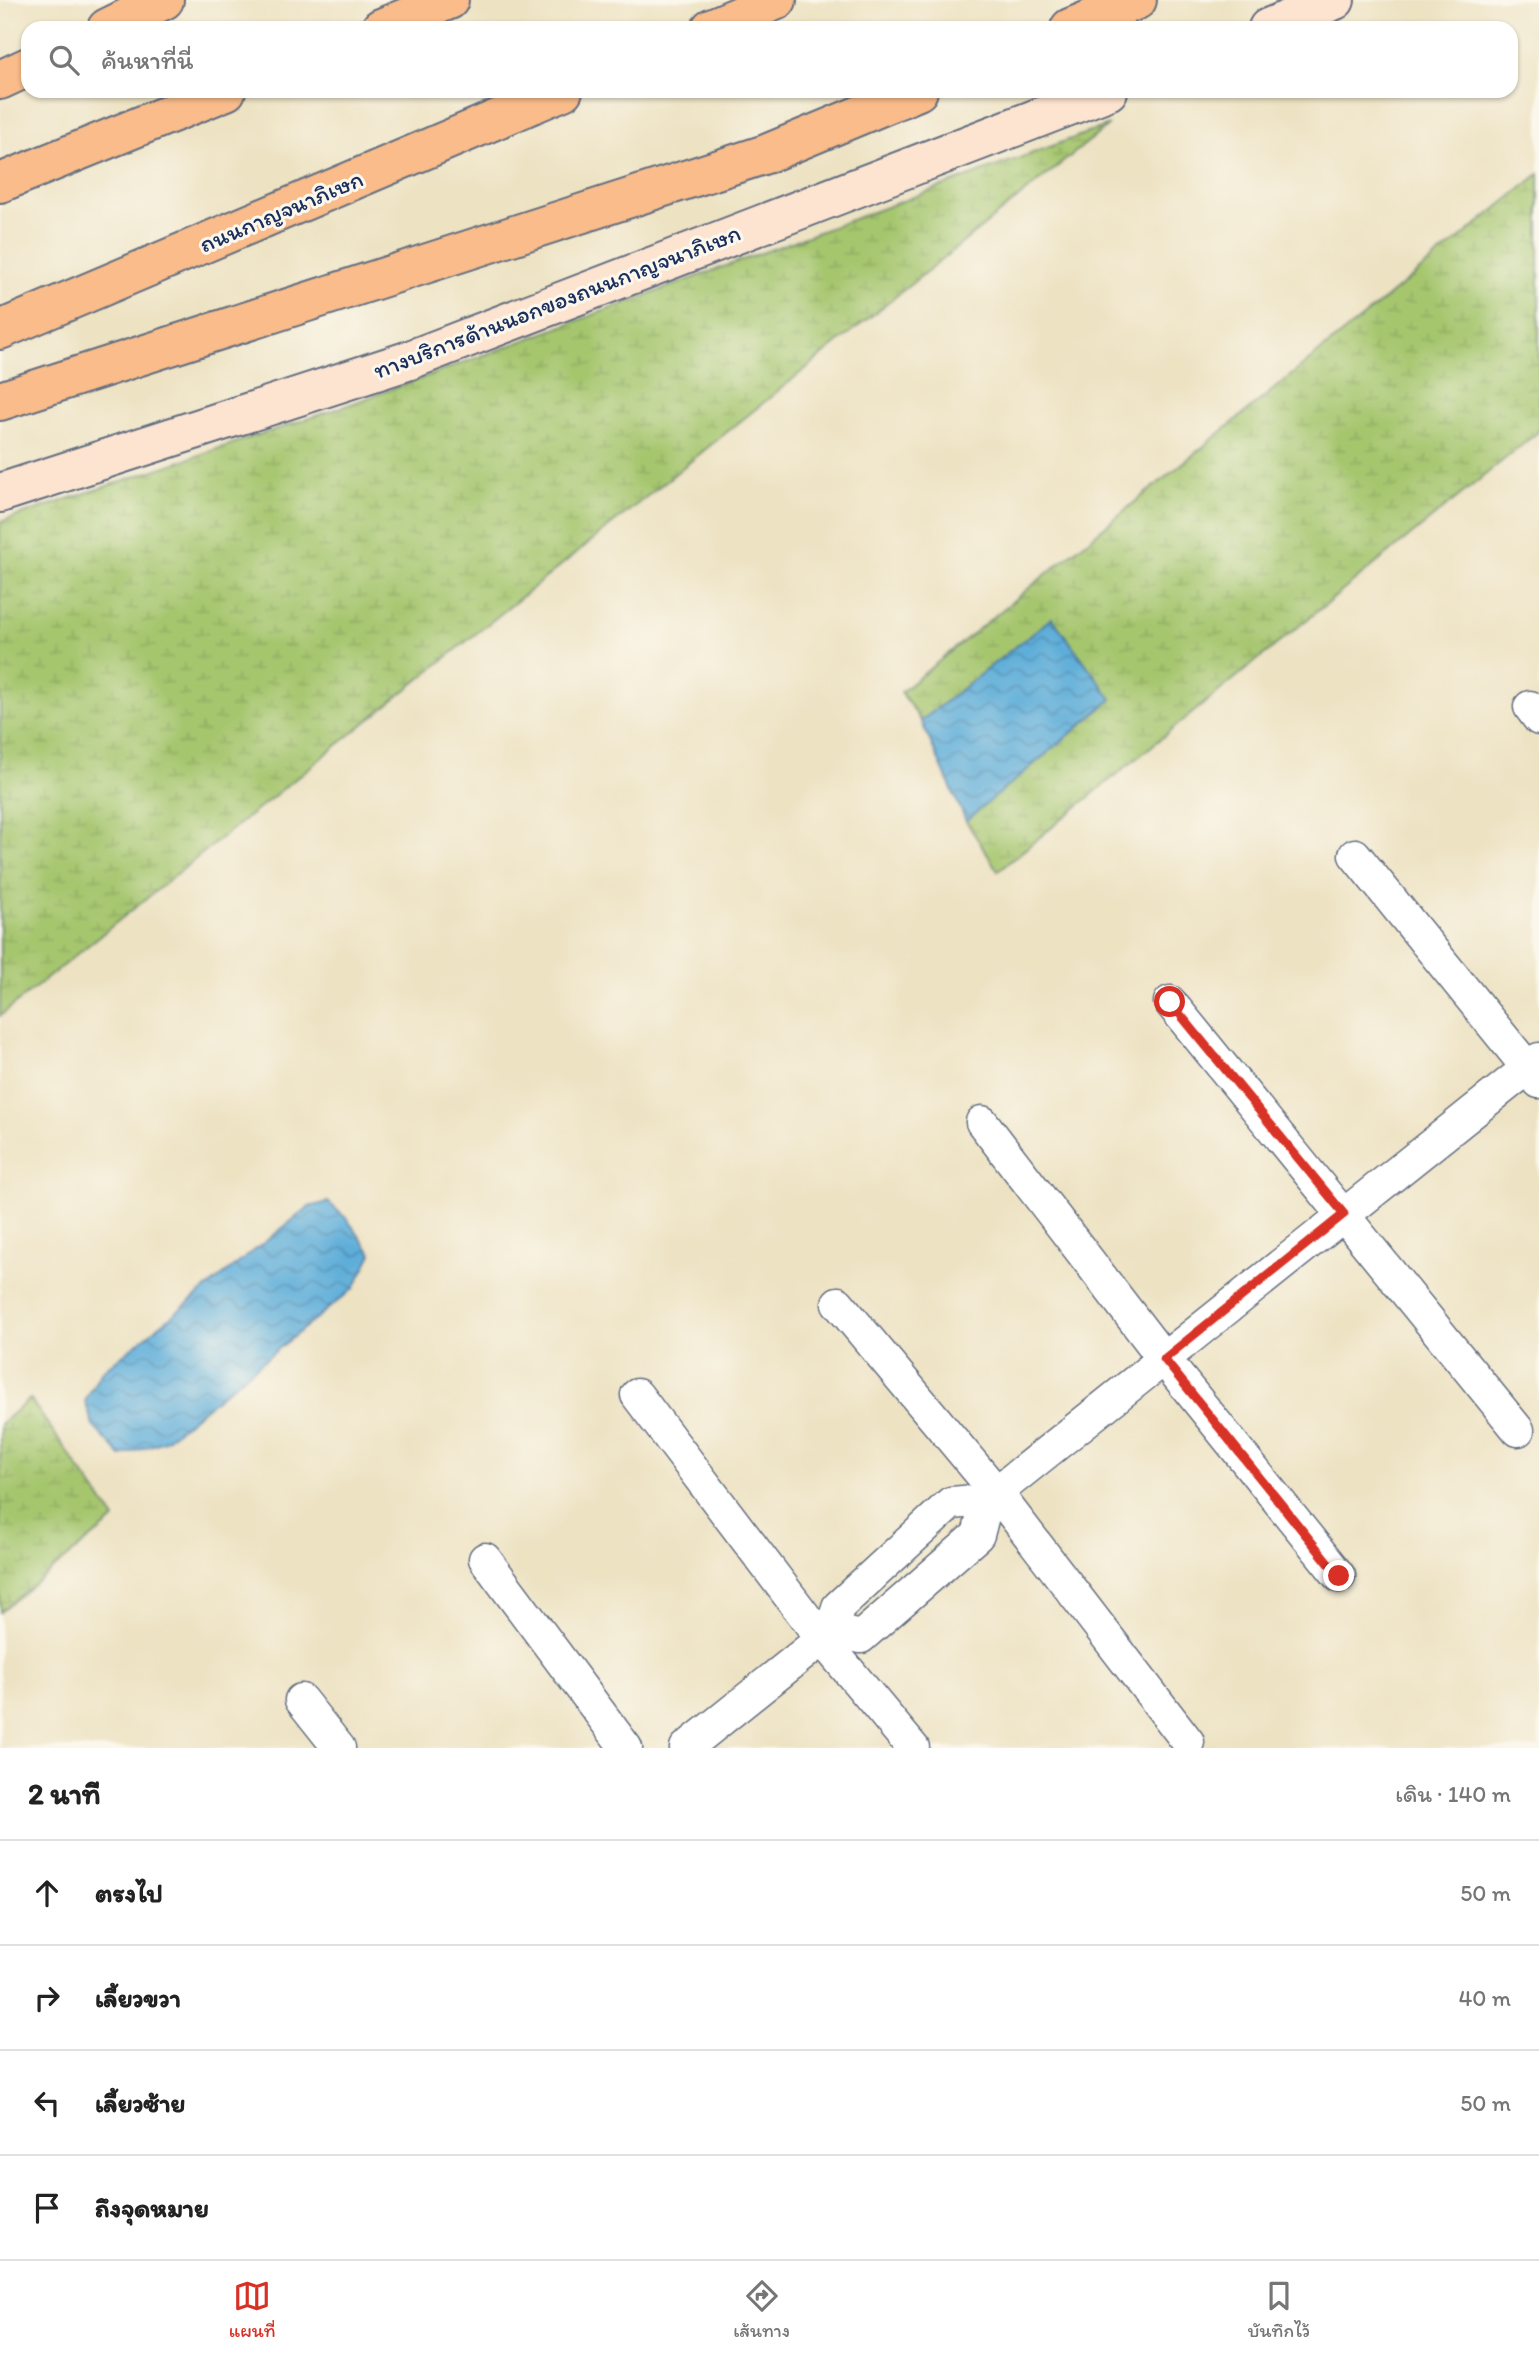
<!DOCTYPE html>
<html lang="th">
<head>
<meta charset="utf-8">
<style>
  :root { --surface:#fff; --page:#f2f2f2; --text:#222; --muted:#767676; --line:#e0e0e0; --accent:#d93025 }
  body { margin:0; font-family:Itim,"Playpen Sans Thai",sans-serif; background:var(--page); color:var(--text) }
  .stop { position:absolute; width:21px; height:21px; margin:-16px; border:5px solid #d93025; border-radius:50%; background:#fff }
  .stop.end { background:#d93025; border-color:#fff; box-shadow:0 2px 7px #0008 }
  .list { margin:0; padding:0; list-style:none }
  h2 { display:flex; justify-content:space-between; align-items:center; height:91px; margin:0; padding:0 28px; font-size:30px }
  h2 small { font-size:23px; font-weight:400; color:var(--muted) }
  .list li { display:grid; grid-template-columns:46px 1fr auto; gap:21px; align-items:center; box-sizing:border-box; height:105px; padding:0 28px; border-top:2px solid var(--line) }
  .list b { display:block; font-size:26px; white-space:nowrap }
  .list em { font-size:23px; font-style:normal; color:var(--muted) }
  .icon { flex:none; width:38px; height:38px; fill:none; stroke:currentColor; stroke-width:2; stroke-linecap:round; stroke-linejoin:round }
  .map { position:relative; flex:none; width:1539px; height:1748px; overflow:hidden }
  .search { position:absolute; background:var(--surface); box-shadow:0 2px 5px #0004; left:21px; right:21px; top:21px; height:77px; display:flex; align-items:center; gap:18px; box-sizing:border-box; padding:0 24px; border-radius:21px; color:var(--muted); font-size:26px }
  .sheet { height:511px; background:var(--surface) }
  nav { display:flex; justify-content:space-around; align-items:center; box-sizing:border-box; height:98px; border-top:2px solid var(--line); background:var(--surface); font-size:19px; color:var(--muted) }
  nav a { display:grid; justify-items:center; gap:4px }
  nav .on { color:var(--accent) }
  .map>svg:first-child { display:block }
  .wetland { fill:url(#wetland-marsh); stroke:#607a66; stroke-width:2 }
  .water { fill:url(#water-waves); stroke:#3d6e9c; stroke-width:2 }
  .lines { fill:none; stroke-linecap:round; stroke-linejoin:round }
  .minor-casing { stroke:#646e81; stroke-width:35 }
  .secondary-casing { stroke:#646e81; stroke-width:42 }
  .motorway-casing { stroke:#646e81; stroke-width:42 }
  .minor { stroke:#fff; stroke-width:32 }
  .secondary { stroke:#fde4d0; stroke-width:38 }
  .motorway { stroke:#f9bc8a; stroke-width:38 }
  .route { stroke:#d93025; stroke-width:9 }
  .labels { text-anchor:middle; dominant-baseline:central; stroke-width:6; stroke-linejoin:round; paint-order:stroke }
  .street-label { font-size:24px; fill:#1b2f5e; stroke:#fbf7ec }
</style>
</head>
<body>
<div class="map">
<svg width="1539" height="1748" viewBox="0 0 1539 1748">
  <defs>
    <pattern id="wetland-marsh" width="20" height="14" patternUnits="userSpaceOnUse" patternTransform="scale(1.75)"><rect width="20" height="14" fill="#a6c66e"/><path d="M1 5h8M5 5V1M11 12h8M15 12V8" fill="none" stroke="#8eaa62"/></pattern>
    <pattern id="water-waves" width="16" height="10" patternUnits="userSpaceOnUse" patternTransform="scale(1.75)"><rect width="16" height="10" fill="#5faed9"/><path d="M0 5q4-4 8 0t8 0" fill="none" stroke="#4e8eb3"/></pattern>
  </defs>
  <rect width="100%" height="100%" fill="#fbf7ec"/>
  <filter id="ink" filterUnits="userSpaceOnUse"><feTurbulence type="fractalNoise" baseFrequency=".0143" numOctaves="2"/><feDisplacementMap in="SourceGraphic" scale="14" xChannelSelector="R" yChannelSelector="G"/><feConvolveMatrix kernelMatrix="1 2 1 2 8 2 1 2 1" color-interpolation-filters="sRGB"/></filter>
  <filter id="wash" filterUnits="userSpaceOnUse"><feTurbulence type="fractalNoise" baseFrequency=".00686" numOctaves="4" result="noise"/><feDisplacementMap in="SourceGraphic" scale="28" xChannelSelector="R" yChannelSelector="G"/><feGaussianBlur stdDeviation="1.57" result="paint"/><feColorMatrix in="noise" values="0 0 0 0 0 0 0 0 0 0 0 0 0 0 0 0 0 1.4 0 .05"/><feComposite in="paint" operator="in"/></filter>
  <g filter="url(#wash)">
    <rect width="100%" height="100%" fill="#ede2c2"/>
    <g class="wetland">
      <path d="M1109 125 0 1016V522L354 403Z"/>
      <path d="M1539 174V431L998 871 966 821 1112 699 1052 618 921 721 901 692Z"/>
      <path d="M30 1399 115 1519 0 1612V1424Z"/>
    </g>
    <g class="water">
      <path d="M1052 618 1112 699 966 821 921 721Z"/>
      <path d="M328 1202 347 1219 372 1254 354 1288 164 1441 121 1456 93 1426 85 1401 100 1373 309 1207Z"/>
    </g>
  </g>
  <g filter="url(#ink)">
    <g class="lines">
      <defs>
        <g id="minor">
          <path d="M1530 707 1539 719"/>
          <path d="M1355 855 1539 1082"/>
          <path d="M1170 1002 1518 1430"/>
          <path d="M982 1122 1164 1359 1339 1576"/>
          <path d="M838 1303 996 1492 1188 1742"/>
          <path d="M637 1395 822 1639 913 1748"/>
          <path d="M485 1559 626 1748"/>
          <path d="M832 1631 861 1637 978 1535 987 1500"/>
          <path d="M301 1700 339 1748"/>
          <path d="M686 1748 832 1631 838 1607 951 1503 987 1500 1539 1059"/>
        </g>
        <g id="secondary">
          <path d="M1268 28 1335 0"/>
          <path d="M0 493 407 361 1108 91"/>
        </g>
        <g id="motorway">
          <path d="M107 28 164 0"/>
          <path d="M381 28 449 0"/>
          <path d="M711 28 777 0"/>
          <path d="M1070 28 1137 0"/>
          <path d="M0 80 28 67"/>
          <path d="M0 183 226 91"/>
          <path d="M0 330 563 91"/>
          <path d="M0 401 766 154 918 91"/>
        </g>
      </defs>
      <use href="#minor" class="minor-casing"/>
      <use href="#secondary" class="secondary-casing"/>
      <use href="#motorway" class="motorway-casing"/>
      <use href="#minor" class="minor"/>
      <use href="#secondary" class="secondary"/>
      <use href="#motorway" class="motorway"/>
    </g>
  </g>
  <g class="lines" filter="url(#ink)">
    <path class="route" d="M1170 1002 1344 1214 1164 1359 1339 1576"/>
  </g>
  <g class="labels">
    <g class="street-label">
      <text transform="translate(281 211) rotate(-23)">ถนนกาญจนาภิเษก</text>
      <text transform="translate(557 301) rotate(-21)">ทางบริการด้านนอกของถนนกาญจนาภิเษก</text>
    </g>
  </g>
</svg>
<div class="stop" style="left:1170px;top:1002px"></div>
<div class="stop end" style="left:1339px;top:1576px"></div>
<div class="search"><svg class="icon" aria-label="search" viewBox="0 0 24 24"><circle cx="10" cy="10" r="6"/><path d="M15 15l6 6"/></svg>ค้นหาที่นี่</div>
</div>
<section class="sheet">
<h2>2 นาที<small>เดิน · 140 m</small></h2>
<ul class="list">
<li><svg class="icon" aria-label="ahead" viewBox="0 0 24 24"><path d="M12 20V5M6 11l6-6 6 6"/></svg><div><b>ตรงไป</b></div><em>50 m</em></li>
<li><svg class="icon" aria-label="right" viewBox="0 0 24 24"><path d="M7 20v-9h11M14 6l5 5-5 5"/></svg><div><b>เลี้ยวขวา</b></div><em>40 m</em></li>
<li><svg class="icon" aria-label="left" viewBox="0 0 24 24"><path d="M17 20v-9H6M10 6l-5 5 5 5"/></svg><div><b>เลี้ยวซ้าย</b></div><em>50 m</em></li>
<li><svg class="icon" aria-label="arrive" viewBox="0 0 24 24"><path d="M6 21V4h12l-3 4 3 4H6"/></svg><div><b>ถึงจุดหมาย</b></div></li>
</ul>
</section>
<nav>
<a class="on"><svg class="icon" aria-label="map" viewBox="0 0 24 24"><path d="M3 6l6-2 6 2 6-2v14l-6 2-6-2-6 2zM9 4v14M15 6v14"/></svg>แผนที่</a>
<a><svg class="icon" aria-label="directions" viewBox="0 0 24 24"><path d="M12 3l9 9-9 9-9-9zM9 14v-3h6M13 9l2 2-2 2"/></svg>เส้นทาง</a>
<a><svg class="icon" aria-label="saved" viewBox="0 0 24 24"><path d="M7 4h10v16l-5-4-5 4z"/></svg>บันทึกไว้</a>
</nav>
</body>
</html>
